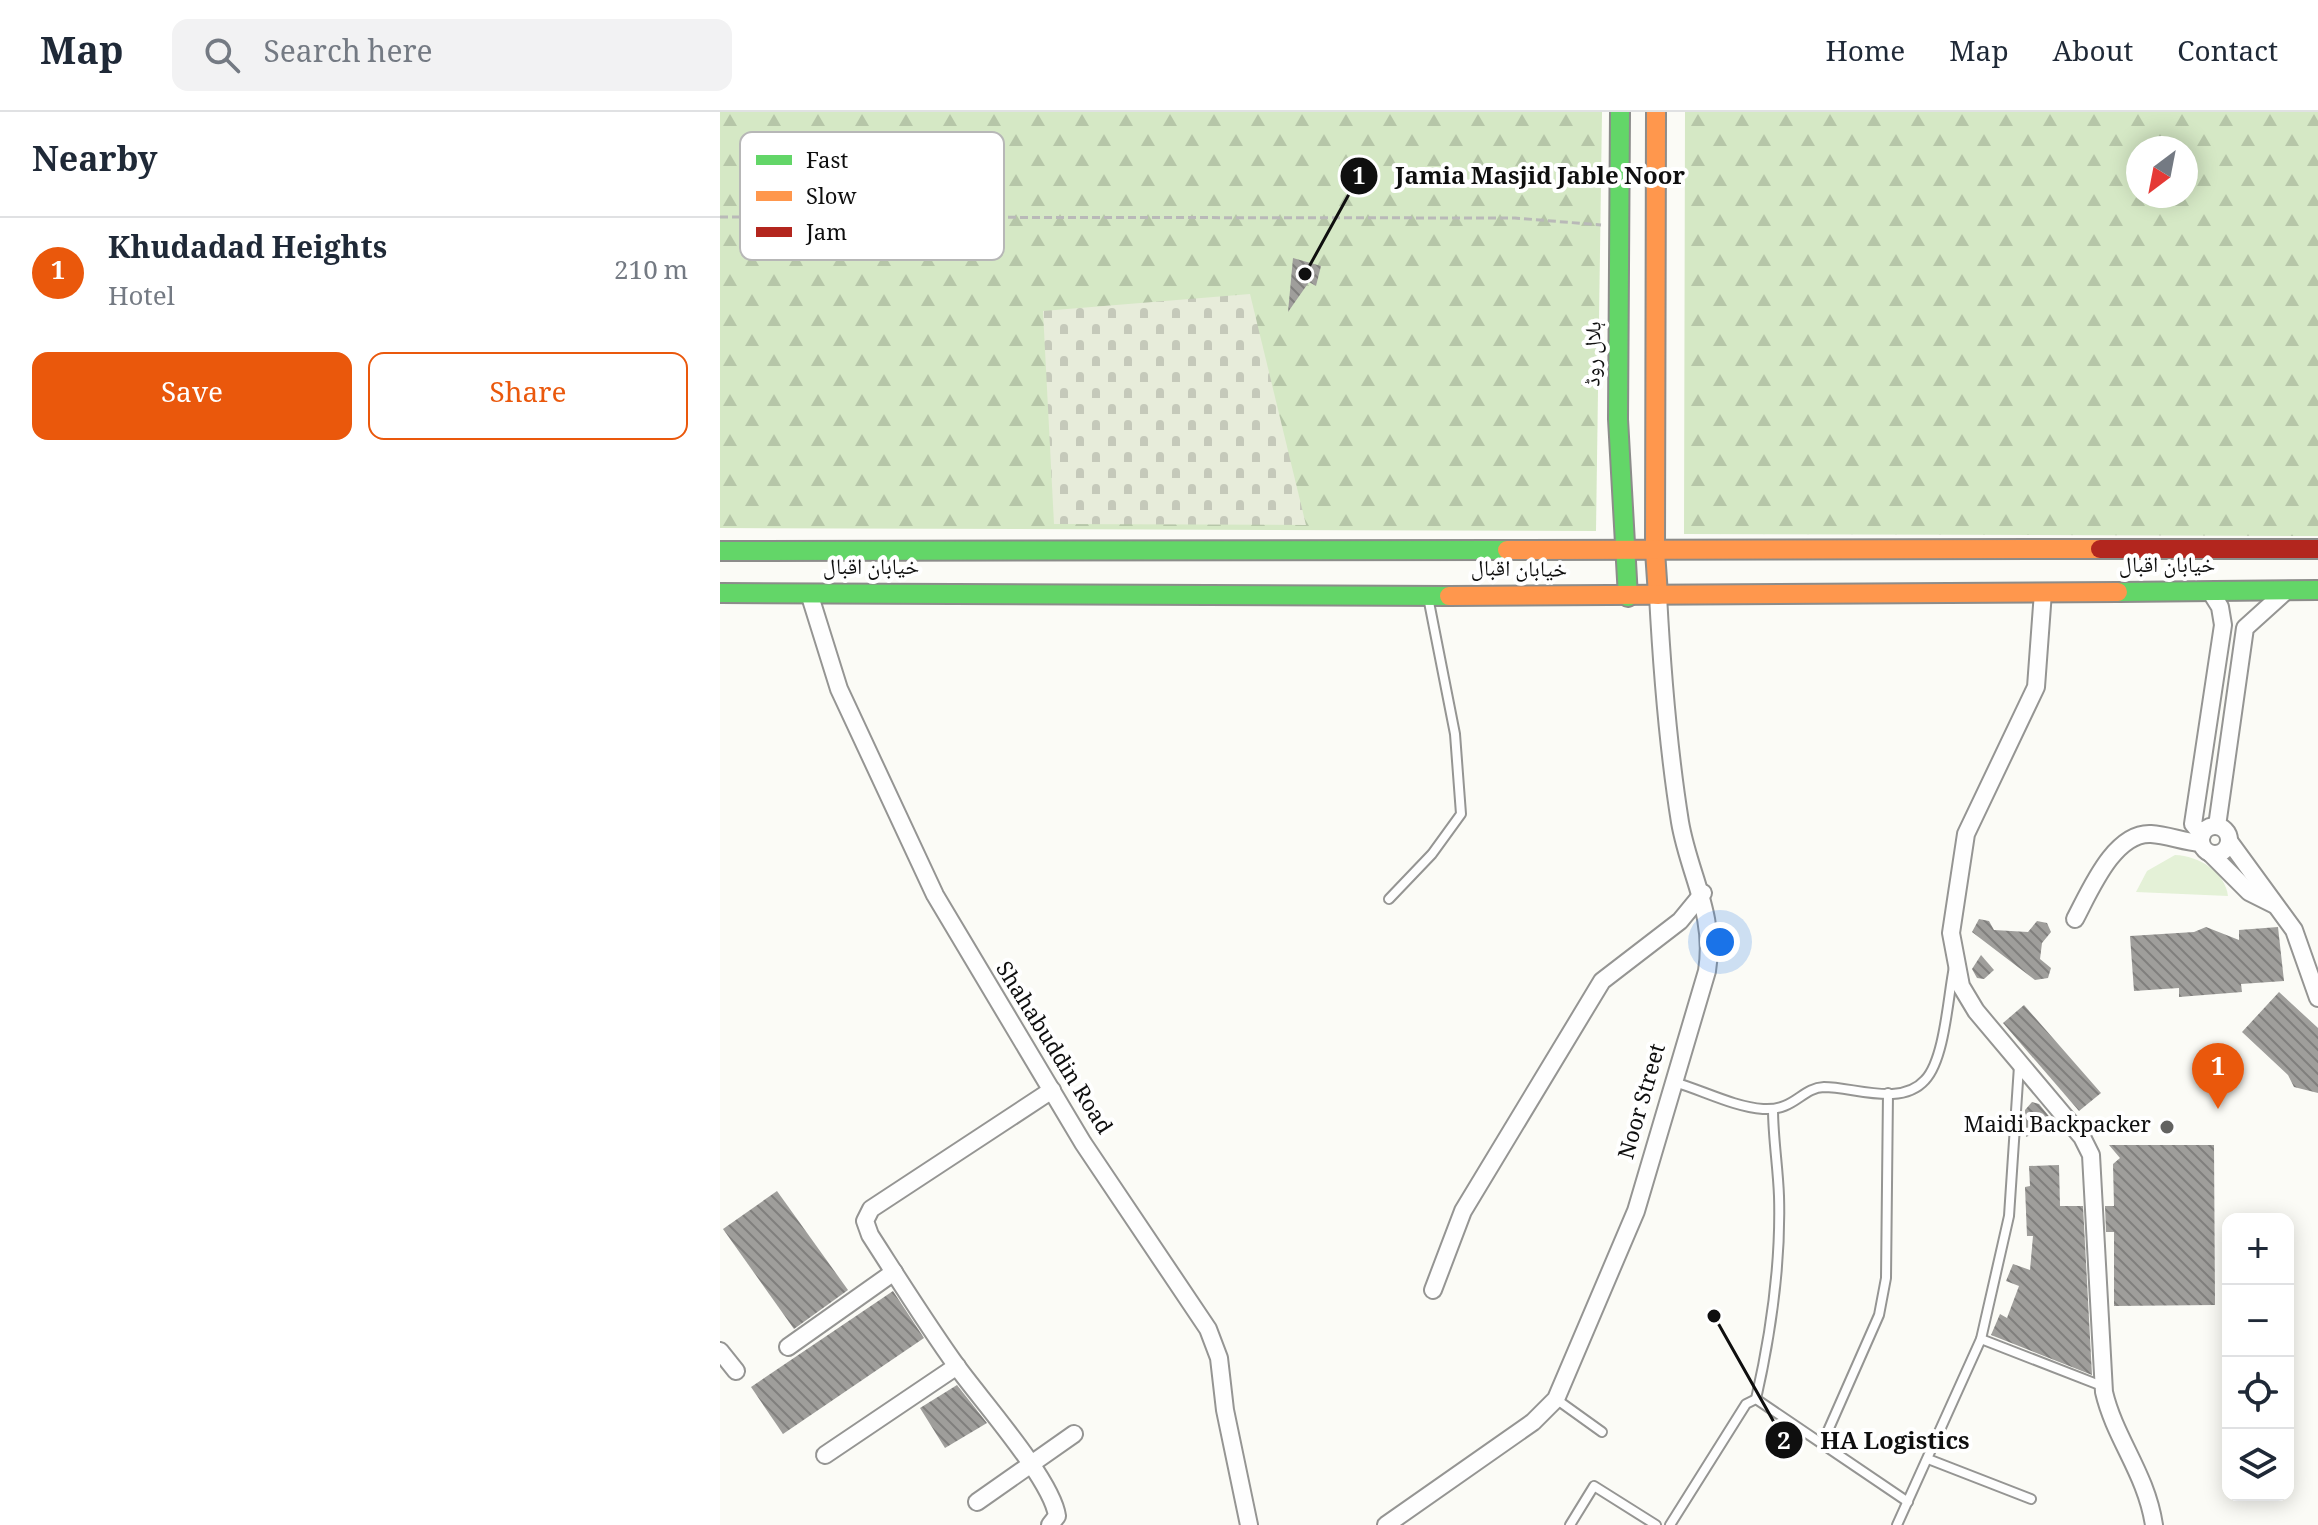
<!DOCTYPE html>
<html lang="en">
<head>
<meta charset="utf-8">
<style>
  :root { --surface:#fff; --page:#f2f2f3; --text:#1f2937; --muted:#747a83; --line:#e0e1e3; --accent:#ea580c }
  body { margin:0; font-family:Georgia,"Noto Naskh Arabic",serif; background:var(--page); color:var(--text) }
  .controls { position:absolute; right:24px; bottom:24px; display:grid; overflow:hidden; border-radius:16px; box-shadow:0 4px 20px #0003 }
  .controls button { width:72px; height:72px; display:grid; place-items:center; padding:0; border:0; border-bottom:2px solid var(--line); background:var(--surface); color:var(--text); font:40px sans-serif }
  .compass { position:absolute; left:1406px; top:24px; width:72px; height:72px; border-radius:50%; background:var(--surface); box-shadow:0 4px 20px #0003; rotate:212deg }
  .you { position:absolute; left:1000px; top:830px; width:28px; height:28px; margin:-20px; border:6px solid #fff; border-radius:50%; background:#1a73e8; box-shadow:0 0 0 12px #1a73e833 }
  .badge { display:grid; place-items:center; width:52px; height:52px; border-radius:50%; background:var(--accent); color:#fff; font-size:26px; font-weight:700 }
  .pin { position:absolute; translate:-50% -66px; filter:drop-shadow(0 2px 4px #0008) }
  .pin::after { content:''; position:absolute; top:42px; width:28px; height:24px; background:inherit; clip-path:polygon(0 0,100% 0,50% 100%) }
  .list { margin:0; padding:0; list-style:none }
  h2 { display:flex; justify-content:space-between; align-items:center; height:104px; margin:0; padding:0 32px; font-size:34px }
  h2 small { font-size:26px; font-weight:400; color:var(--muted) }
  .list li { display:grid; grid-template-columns:52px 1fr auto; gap:24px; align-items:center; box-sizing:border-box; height:112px; padding:0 32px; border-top:2px solid var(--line) }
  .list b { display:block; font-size:30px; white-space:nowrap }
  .list p { margin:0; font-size:26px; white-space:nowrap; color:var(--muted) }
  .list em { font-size:26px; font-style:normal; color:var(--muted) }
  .actions { display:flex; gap:16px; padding:24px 32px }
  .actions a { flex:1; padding:18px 0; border:2px solid var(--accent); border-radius:16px; text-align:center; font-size:28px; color:var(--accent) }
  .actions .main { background:var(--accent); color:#fff }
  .icon { flex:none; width:44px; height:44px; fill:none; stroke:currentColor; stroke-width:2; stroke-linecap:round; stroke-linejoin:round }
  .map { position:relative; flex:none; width:1598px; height:1413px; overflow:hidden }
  header { display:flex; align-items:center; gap:48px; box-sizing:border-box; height:112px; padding:0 40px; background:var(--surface); border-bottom:2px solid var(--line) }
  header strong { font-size:38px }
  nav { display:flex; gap:44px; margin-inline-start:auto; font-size:28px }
  .search { width:560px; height:72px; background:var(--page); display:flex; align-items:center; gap:20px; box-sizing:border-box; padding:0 28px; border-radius:16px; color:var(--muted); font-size:30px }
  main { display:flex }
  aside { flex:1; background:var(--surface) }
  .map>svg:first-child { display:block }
  .grass { fill:#e4f1d7 }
  .forest { fill:url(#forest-firs); fill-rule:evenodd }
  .cemetery { fill:url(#cemetery-stones) }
  .building { fill:url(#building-back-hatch) }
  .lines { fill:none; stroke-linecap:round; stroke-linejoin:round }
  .lane-casing { stroke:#959593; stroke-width:12 }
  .street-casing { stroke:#959593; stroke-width:20 }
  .fast-casing { stroke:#8c8c8a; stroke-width:22 }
  .slow-casing { stroke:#8c8c8a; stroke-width:22 }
  .jam-casing { stroke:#8c8c8a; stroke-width:22 }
  .path { stroke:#b9b9b8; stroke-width:3; stroke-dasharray:8 4; stroke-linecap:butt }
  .lane { stroke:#fefefe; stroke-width:8 }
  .street { stroke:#fefefe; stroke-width:16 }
  .fast { stroke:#63d668; stroke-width:18 }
  .slow { stroke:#ff974d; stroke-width:18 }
  .jam { stroke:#b3261e; stroke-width:18 }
  .poi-dot { fill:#626260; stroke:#fff; stroke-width:3 }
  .labels { text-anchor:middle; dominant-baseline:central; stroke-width:8; stroke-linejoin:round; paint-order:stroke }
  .street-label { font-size:22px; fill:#0f0f0f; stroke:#fff }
  .poi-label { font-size:22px; fill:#0f0f0f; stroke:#fff; text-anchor:end }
  .key { fill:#fff; stroke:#b7b7b7; stroke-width:2 }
  .key-label { font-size:22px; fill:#0f0f0f }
  .leader { fill:none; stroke:#0f0f0f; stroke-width:3 }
  .callout-dot { fill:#0f0f0f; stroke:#fff; stroke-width:3 }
  .mark-label { font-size:24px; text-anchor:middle; font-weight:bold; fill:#fff }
  .callout-label { font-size:24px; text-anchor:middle; font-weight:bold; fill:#0f0f0f; stroke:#fff; stroke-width:8; stroke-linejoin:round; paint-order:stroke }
</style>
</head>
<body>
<header>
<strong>Map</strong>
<div class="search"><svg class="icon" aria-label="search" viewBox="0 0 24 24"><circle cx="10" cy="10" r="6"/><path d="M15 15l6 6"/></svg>Search here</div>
<nav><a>Home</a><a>Map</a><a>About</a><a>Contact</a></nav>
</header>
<main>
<aside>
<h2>Nearby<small></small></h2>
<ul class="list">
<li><span class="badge">1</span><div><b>Khudadad Heights</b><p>Hotel</p></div><em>210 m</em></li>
</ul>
<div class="actions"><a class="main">Save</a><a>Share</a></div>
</aside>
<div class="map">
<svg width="1598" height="1413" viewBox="0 0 1598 1413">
  <defs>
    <pattern id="forest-firs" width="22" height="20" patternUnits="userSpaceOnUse" patternTransform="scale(2)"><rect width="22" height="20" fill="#d5e8c5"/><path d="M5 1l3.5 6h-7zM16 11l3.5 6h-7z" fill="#b6c6a8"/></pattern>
    <pattern id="cemetery-stones" width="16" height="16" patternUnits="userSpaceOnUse" patternTransform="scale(2)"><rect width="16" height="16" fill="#e7ecda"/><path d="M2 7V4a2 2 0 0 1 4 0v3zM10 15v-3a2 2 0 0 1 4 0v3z" fill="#c5c9ba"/></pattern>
    <pattern id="building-back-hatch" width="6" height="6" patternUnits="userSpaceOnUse" patternTransform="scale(2)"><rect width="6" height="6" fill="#9f9e9b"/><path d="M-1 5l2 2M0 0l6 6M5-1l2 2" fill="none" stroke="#807f7d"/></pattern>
  </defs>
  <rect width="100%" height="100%" fill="#fbfbf6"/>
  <path class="grass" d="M1455 743C1479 744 1505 760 1508 784L1416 780 1427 759Z"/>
  <g class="forest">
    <path d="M0 0H882L876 419 0 416Z"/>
    <path d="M965 0H1598V424L964 422ZM1418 36H1466V84H1418Z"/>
  </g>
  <path class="cemetery" d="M530 182 586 413 334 412 323 199Z"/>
  <g class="building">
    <path d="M573 146 601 154 596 174 589 170 568 200Z"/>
    <path d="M1259 807 1269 809 1274 818 1308 820 1317 809 1327 811 1331 820 1322 831 1320 847 1331 856 1328 866 1315 868 1252 820Z"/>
    <path d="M1486 815 1519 828V818L1558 815 1564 869 1521 872 1522 880 1459 885V876L1414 879 1410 824 1474 820Z"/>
    <path d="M1261 843 1274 858 1264 867 1257 866 1252 857Z"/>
    <path d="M1559 880 1598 916V981L1574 975 1568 963 1522 920Z"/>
    <path d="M1304 893 1381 981 1359 999 1283 911Z"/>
    <path d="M1312 990 1319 992 1336 1013 1306 1025 1305 998Z"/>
    <path d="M1389 1033H1494L1495 1193 1394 1194V1120H1386L1385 1094H1394L1393 1052 1400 1046Z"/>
    <path d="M1339 1053 1340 1094H1363L1372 1263 1271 1223 1280 1202 1287 1206 1299 1174 1286 1169 1293 1152 1310 1158 1313 1124H1307L1305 1075 1310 1074 1309 1054Z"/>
    <path d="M57 1079 128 1178 74 1217 3 1117Z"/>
    <path d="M173 1179 204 1226 63 1322 31 1275Z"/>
    <path d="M237 1273 267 1311 225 1336 200 1296Z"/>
  </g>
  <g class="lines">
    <defs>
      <g id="lane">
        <path d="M669 787 712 742 741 702 735 622 708 485"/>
        <path d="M954 970C982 978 1014 995 1043 997 1075 999 1081 976 1104 975 1134 975 1181 995 1205 968 1225 947 1228 884 1234 855"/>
        <path d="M1261 1227 1382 1274"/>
        <path d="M836 1287 882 1320"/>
        <path d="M1036 1287C1051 1221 1061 1151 1059 1084 1058 1055 1053 1026 1053 997"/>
        <path d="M1103 1330 1159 1203 1166 1166 1168 981"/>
        <path d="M1208 1347 1311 1387"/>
        <path d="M850 1413 874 1374 936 1413"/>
        <path d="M950 1413 1026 1292 1036 1287 1188 1390"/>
        <path d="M1177 1413 1261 1227 1289 1104 1299 954"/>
      </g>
      <g id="street">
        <path d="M1323 480 1316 575 1246 722 1231 821 1241 874 1256 899 1362 1025 1371 1043 1384 1280C1395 1327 1426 1361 1434 1413"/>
        <path d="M89 481 119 577 215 783 363 1031 488 1217 499 1246 505 1298 529 1413"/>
        <circle cx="1495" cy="728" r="14"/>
        <path d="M1497 714 1525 516 1566 479"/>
        <path d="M1482 723 1473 712 1503 513 1500 495 1490 479"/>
        <path d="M1509 729 1574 818 1598 886"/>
        <path d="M1491 742 1529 780 1553 792"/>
        <path d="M1355 807C1370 779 1394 720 1431 722 1448 723 1464 730 1481 731"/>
        <path d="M713 1178 743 1099 882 869 960 809 983 781"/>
        <path d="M68 1235 174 1160"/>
        <path d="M0 1239 16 1259"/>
        <path d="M105 1343 237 1254"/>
        <path d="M257 1390 354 1322"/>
        <path d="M330 1413 337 1404C332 1368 262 1289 238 1256 207 1213 179 1168 150 1123L145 1109 151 1097 332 978"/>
        <path d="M666 1413 813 1310 836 1287 916 1099 987 859C996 802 969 763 960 710 948 635 942 559 938 483"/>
      </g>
      <g id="fast">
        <path d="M900 0 898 307 908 485"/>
        <path d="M0 439 787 438"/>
        <path d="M1398 480 1598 478"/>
        <path d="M0 481 729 484"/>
      </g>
      <g id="slow">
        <path d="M936 0 935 439 938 483"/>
        <path d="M787 438 1380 437"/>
        <path d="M729 484 1398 480"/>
      </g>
      <path id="jam" d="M1380 437H1598"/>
    </defs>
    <use href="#lane" class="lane-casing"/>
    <use href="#street" class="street-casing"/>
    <use href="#fast" class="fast-casing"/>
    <use href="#slow" class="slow-casing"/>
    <use href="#jam" class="jam-casing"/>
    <path class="path" d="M0 105 795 106 881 113"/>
    <use href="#lane" class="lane"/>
    <use href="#street" class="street"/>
    <use href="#fast" class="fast"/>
    <use href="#slow" class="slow"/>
    <use href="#jam" class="jam"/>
  </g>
  <circle class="poi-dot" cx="1447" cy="1015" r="8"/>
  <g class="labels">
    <g class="street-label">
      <text transform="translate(875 242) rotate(-89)">ہلال روڈ</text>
      <text x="1447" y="455">خیابان اقبال</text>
      <text x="151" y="457">خیابان اقبال</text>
      <text transform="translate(799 459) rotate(1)">خیابان اقبال</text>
      <text transform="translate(332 937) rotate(58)">Shahabuddin Road</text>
      <text transform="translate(924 990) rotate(-74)">Noor Street</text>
    </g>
    <g class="poi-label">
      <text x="1431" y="1015">Maidi Backpacker</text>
    </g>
  </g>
  <rect x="20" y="20" width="264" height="128" rx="12" class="key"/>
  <rect x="36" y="43" width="36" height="10" fill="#63d668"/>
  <rect x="36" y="79" width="36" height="10" fill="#ff974d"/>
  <rect x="36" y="115" width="36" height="10" fill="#b3261e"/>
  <g class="key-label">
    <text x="86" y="56">Fast</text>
    <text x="86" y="92">Slow</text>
    <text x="86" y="128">Jam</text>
  </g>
  <path class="leader" d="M585 162L639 64M994 1204L1064 1328"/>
  <g class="callout-dot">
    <circle cx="585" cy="162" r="8"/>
    <circle cx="994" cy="1204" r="8"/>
    <circle cx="639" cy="64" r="20"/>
    <circle cx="1064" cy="1328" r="20"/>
  </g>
  <g class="mark-label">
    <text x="639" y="72">1</text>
    <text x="1064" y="1337">2</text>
  </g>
  <g class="callout-label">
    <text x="820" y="72">Jamia Masjid Jable Noor</text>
    <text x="1175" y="1337">HA Logistics</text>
  </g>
</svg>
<div class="controls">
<button>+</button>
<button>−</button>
<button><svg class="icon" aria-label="locate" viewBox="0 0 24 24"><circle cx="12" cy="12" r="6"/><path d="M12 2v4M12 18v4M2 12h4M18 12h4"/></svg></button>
<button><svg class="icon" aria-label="layers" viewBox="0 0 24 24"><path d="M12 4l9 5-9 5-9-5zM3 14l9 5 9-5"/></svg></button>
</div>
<svg class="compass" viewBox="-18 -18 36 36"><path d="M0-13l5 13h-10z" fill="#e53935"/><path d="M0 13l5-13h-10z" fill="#747a83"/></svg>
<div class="you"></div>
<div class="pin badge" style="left:1498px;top:997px">1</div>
</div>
</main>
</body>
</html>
